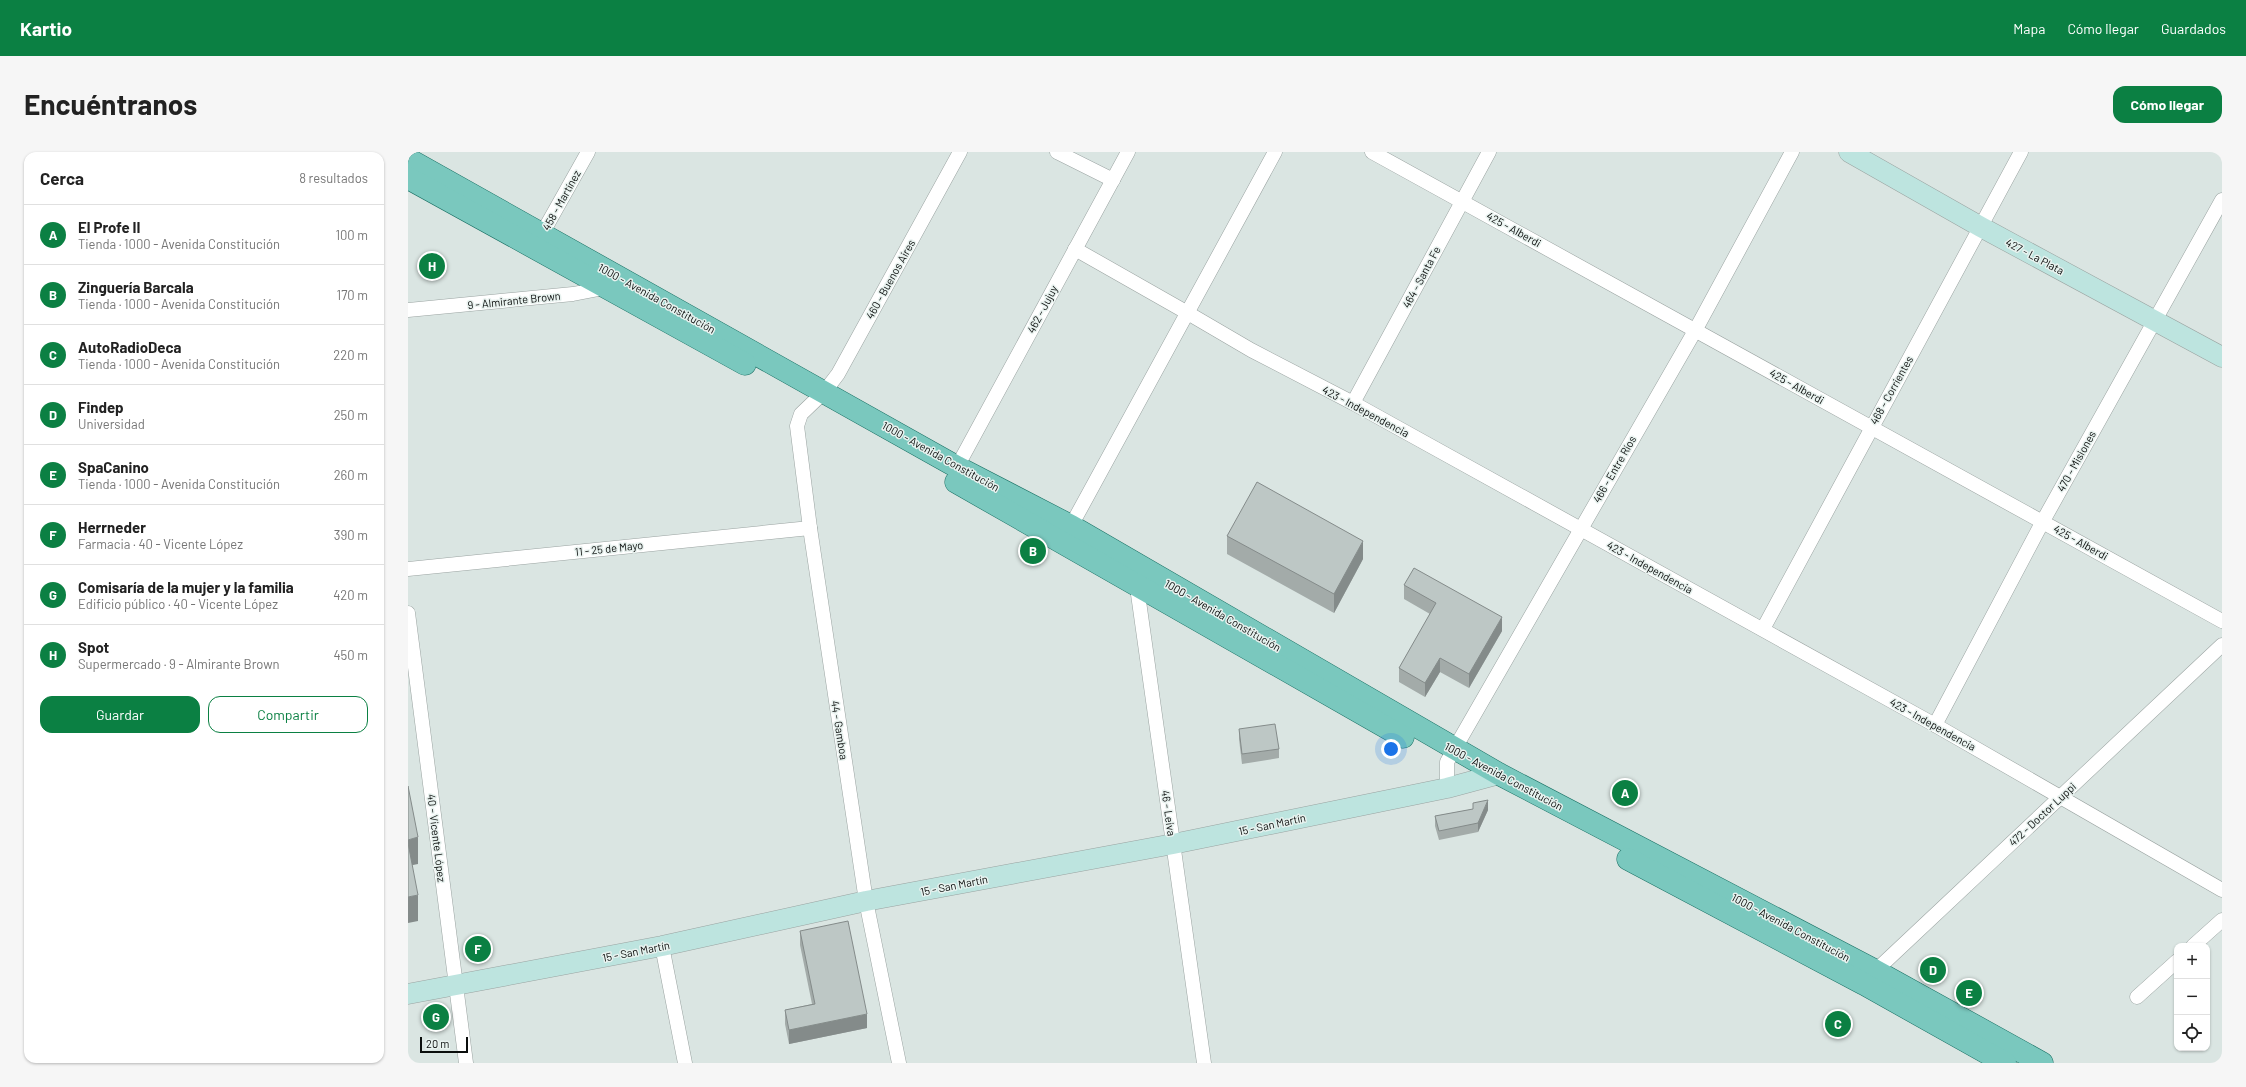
<!DOCTYPE html>
<html lang="es">
<head>
<meta charset="utf-8">
<style>
  :root { --surface:#fff; --page:#f6f6f6; --text:#222; --muted:#767676; --line:#e0e0e0; --accent:#0b8043 }
  body { margin:0; font-family:Barlow,sans-serif; background:var(--page); color:var(--text) }
  .controls { position:absolute; right:12px; bottom:12px; display:grid; overflow:hidden; border-radius:8px; box-shadow:0 1px 3px #0004 }
  .controls button { width:36px; height:36px; display:grid; place-items:center; padding:0; border:0; border-bottom:1px solid var(--line); background:var(--surface); color:var(--text); font:20px sans-serif }
  .scale { position:absolute; left:12px; bottom:10px; width:48px; box-sizing:border-box; padding-left:4px; border:2px solid #0b0e0d; border-top:0; font-size:11px; line-height:14px; white-space:nowrap; color:#0b0e0d; -webkit-text-stroke:3px #e8f2ef; paint-order:stroke }
  .you { position:absolute; left:983px; top:597px; width:14px; height:14px; margin:-10px; border:3px solid #fff; border-radius:50%; background:#1a73e8; box-shadow:0 0 0 6px #1a73e833 }
  .badge { display:grid; place-items:center; width:26px; height:26px; border-radius:50%; background:var(--accent); color:#fff; font-size:13px; font-weight:700 }
  .pin { position:absolute; translate:-50% -50%; border:2px solid #fff; box-shadow:0 1px 4px #0006 }
  .list { margin:0; padding:0; list-style:none }
  h2 { display:flex; justify-content:space-between; align-items:center; height:52px; margin:0; padding:0 16px; font-size:17px }
  h2 small { font-size:13px; font-weight:400; color:var(--muted) }
  .list li { display:grid; grid-template-columns:26px 1fr auto; gap:12px; align-items:center; box-sizing:border-box; height:60px; padding:0 16px; border-top:1px solid var(--line) }
  .list b { display:block; font-size:15px; white-space:nowrap }
  .list p { margin:0; font-size:13px; white-space:nowrap; color:var(--muted) }
  .list em { font-size:13px; font-style:normal; color:var(--muted) }
  .actions { display:flex; gap:8px; padding:12px 16px }
  .actions a { flex:1; padding:9px 0; border:1px solid var(--accent); border-radius:12px; text-align:center; font-size:14px; color:var(--accent) }
  .actions .main { background:var(--accent); color:#fff }
  .icon { flex:none; width:22px; height:22px; fill:none; stroke:currentColor; stroke-width:2; stroke-linecap:round; stroke-linejoin:round }
  .map { position:relative; flex:none; width:1814px; height:911px; overflow:hidden; border-radius:12px }
  header { display:flex; align-items:center; gap:24px; box-sizing:border-box; height:56px; padding:0 20px; background:var(--accent); color:#fff }
  header strong { font-size:19px }
  nav { display:flex; gap:22px; margin-inline-start:auto; font-size:14px }
  .intro { display:flex; align-items:center; justify-content:space-between; box-sizing:border-box; height:96px; padding:0 24px }
  h1 { margin:0; font-size:28px }
  .button { padding:10px 18px; border-radius:12px; background:var(--accent); color:#fff; font-size:14px; font-weight:700 }
  main { display:flex; gap:24px; padding:0 24px }
  aside { flex:1; background:var(--surface); border-radius:12px; box-shadow:0 1px 3px #0004 }
  .map>svg:first-child { display:block }
  .lines { fill:none; stroke-linecap:round; stroke-linejoin:round }
  .street-casing { stroke:#9aa3a1; stroke-width:15 }
  .secondary-casing { stroke:#9aa3a1; stroke-width:21 }
  .primary-casing { stroke:#1a7064; stroke-width:23 }
  .street { stroke:#fff; stroke-width:14 }
  .secondary { stroke:#bde4df; stroke-width:20 }
  .primary { stroke:#7ac8be; stroke-width:22 }
  .wall { fill:#a3aba9 }
  .shaded-wall { fill:#848b8a }
  .building { fill:#bdc7c5; stroke:#848b8a }
  .labels { text-anchor:middle; dominant-baseline:central; stroke-width:3; stroke-linejoin:round; paint-order:stroke }
  .street-label { font-size:11px; fill:#0b0e0d; stroke:#e8f2ef }
</style>
</head>
<body>
<header>
<strong>Kartio</strong>
<nav><a>Mapa</a><a>Cómo llegar</a><a>Guardados</a></nav>
</header>
<div class="intro"><h1>Encuéntranos</h1><a class="button">Cómo llegar</a></div>
<main>
<aside>
<h2>Cerca<small>8 resultados</small></h2>
<ul class="list">
<li><span class="badge">A</span><div><b>El Profe II</b><p>Tienda · 1000 - Avenida Constitución</p></div><em>100 m</em></li>
<li><span class="badge">B</span><div><b>Zinguería Barcala</b><p>Tienda · 1000 - Avenida Constitución</p></div><em>170 m</em></li>
<li><span class="badge">C</span><div><b>AutoRadioDeca</b><p>Tienda · 1000 - Avenida Constitución</p></div><em>220 m</em></li>
<li><span class="badge">D</span><div><b>Findep</b><p>Universidad</p></div><em>250 m</em></li>
<li><span class="badge">E</span><div><b>SpaCanino</b><p>Tienda · 1000 - Avenida Constitución</p></div><em>260 m</em></li>
<li><span class="badge">F</span><div><b>Herrneder</b><p>Farmacia · 40 - Vicente López</p></div><em>390 m</em></li>
<li><span class="badge">G</span><div><b>Comisaría de la mujer y la familia</b><p>Edificio público · 40 - Vicente López</p></div><em>420 m</em></li>
<li><span class="badge">H</span><div><b>Spot</b><p>Supermercado · 9 - Almirante Brown</p></div><em>450 m</em></li>
</ul>
<div class="actions"><a class="main">Guardar</a><a>Compartir</a></div>
</aside>
<div class="map">
<svg width="1814" height="911" viewBox="0 0 1814 911">
  <rect width="100%" height="100%" fill="#dae5e2"/>
  <g class="lines">
    <defs>
      <g id="street">
        <path d="M649 0 705 28"/>
        <path d="M964 0 1814 469"/>
        <path d="M130 89 180 0"/>
        <path d="M667 97 778 160 843 198 945 251 1527 573 1814 738"/>
        <path d="M0 158 165 142 196 136 198 132"/>
        <path d="M945 251 1081 0"/>
        <path d="M549 315 720 0"/>
        <path d="M663 374 867 0"/>
        <path d="M0 417 402 376"/>
        <path d="M728 428 796 911"/>
        <path d="M0 461 58 911"/>
        <path d="M1355 477 1613 0"/>
        <path d="M1527 573 1635 369 1814 48"/>
        <path d="M1039 636V610L1288 177 1384 0"/>
        <path d="M254 794 277 911"/>
        <path d="M1785 794 1814 768"/>
        <path d="M1462 824 1814 493"/>
        <path d="M1729 845 1769 809"/>
        <path d="M491 911 458 749 402 376 389 274 393 262 417 239 430 222 552 0"/>
      </g>
      <g id="secondary">
        <path d="M1441 0 1573 75 1814 205"/>
        <path d="M0 842 254 794 458 749 765 692 1039 636 1091 622"/>
      </g>
      <g id="primary">
        <path d="M0 7 549 315 663 374 1091 622 1466 818 1634 911"/>
        <path d="M0 26 337 212"/>
        <path d="M548 330 995 585"/>
        <path d="M1220 707 1456 832 1597 911"/>
      </g>
    </defs>
    <use href="#street" class="street-casing"/>
    <use href="#secondary" class="secondary-casing"/>
    <use href="#primary" class="primary-casing"/>
    <use href="#street" class="street"/>
    <use href="#secondary" class="secondary"/>
    <use href="#primary" class="primary"/>
  </g>
  <g class="wall">
    <path d="M819 384 955 407 926 461 819 402Z"/>
    <path d="M996 433 1094 479 1061 536 1032 520 1017 545 991 530V516L1022 462 996 447Z"/>
    <path d="M831 577 871 597V606L834 612 831 587Z"/>
    <path d="M1065 651 1080 658 1070 680 1031 688 1027 674V664L1065 657Z"/>
    <path d="M392 779 459 876 381 892 377 872V858L404 852 392 793Z"/>
  </g>
  <g class="shaded-wall">
    <path d="M955 389V407L926 461V442Z"/>
    <path d="M1094 465V479L1061 536V522Z"/>
    <path d="M1032 506V520L1017 545V531Z"/>
    <path d="M1080 648V658L1070 680V671Z"/>
    <path d="M10 685V712L0 714V688Z"/>
    <path d="M10 743V769L0 771V745Z"/>
    <path d="M459 862V876L381 892V878Z"/>
  </g>
  <g class="building">
    <path d="M849 330 955 389 926 442 819 384Z"/>
    <path d="M1006 416 1094 465 1061 522 1032 506 1017 531 991 516 1028 451 996 433Z"/>
    <path d="M867 572 871 597 834 602 831 577Z"/>
    <path d="M0 634 10 685 0 688Z"/>
    <path d="M1080 648 1070 671 1031 679 1027 664 1065 657V651Z"/>
    <path d="M0 691 10 743 0 745Z"/>
    <path d="M440 769 459 862 381 878 377 858 407 852 392 779Z"/>
  </g>
  <g class="labels">
    <g class="street-label">
      <text transform="translate(153 48) rotate(-61)">458 - Martínez</text>
      <text transform="translate(1106 77) rotate(29)">425 - Alberdi</text>
      <text transform="translate(1627 104) rotate(28)">427 - La Plata</text>
      <text transform="translate(1013 125) rotate(-62)">464 - Santa Fe</text>
      <text transform="translate(482 127) rotate(-61)">460 - Buenos Aires</text>
      <text transform="translate(249 146) rotate(29)">1000 - Avenida Constitución</text>
      <text transform="translate(106 148) rotate(-6)">9 - Almirante Brown</text>
      <text transform="translate(634 157) rotate(-62)">462 - Jujuy</text>
      <text transform="translate(1389 234) rotate(29)">425 - Alberdi</text>
      <text transform="translate(1483 238) rotate(-61)">468 - Corrientes</text>
      <text transform="translate(958 259) rotate(28)">423 - Independencia</text>
      <text transform="translate(533 304) rotate(29)">1000 - Avenida Constitución</text>
      <text transform="translate(1668 309) rotate(-61)">470 - Misiones</text>
      <text transform="translate(1206 317) rotate(-60)">466 - Entre Ríos</text>
      <text transform="translate(1673 390) rotate(29)">425 - Alberdi</text>
      <text transform="translate(201 396) rotate(-6)">11 - 25 de Mayo</text>
      <text transform="translate(1242 415) rotate(29)">423 - Independencia</text>
      <text transform="translate(815 463) rotate(30)">1000 - Avenida Constitución</text>
      <text transform="translate(1525 572) rotate(29)">423 - Independencia</text>
      <text transform="translate(432 578) rotate(81)">44 - Gamboa</text>
      <text transform="translate(1096 624) rotate(28)">1000 - Avenida Constitución</text>
      <text transform="translate(761 661) rotate(82)">46 - Leiva</text>
      <text transform="translate(1634 662) rotate(-43)">472 - Doctor Luppi</text>
      <text transform="translate(864 672) rotate(-12)">15 - San Martín</text>
      <text transform="translate(29 686) rotate(83)">40 - Vicente López</text>
      <text transform="translate(546 733) rotate(-11)">15 - San Martín</text>
      <text transform="translate(1383 775) rotate(28)">1000 - Avenida Constitución</text>
      <text transform="translate(228 799) rotate(-11)">15 - San Martín</text>
    </g>
  </g>
</svg>
<div class="controls">
<button>+</button>
<button>−</button>
<button><svg class="icon" aria-label="locate" viewBox="0 0 24 24"><circle cx="12" cy="12" r="6"/><path d="M12 2v4M12 18v4M2 12h4M18 12h4"/></svg></button>
</div>
<div class="scale">20 m</div>
<div class="you"></div>
<div class="pin badge" style="left:1217px;top:641px">A</div>
<div class="pin badge" style="left:625px;top:399px">B</div>
<div class="pin badge" style="left:1430px;top:872px">C</div>
<div class="pin badge" style="left:1525px;top:818px">D</div>
<div class="pin badge" style="left:1561px;top:841px">E</div>
<div class="pin badge" style="left:70px;top:797px">F</div>
<div class="pin badge" style="left:28px;top:865px">G</div>
<div class="pin badge" style="left:24px;top:114px">H</div>
</div>
</main>
</body>
</html>
